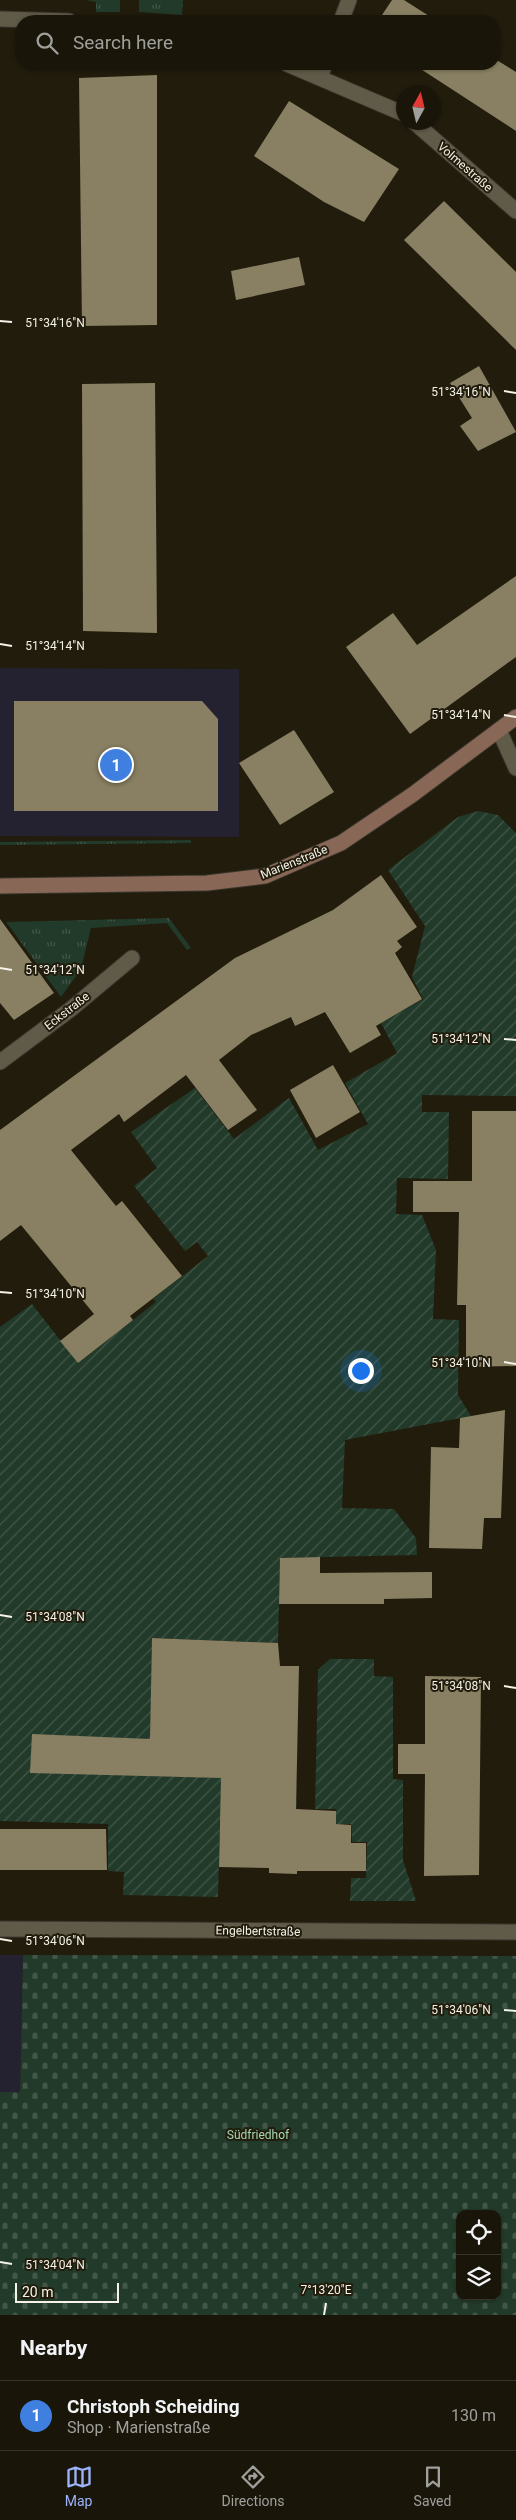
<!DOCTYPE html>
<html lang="en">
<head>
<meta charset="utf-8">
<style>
  :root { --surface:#191509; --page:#262217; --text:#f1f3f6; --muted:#9f9f9c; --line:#37342a; --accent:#9cb4fd }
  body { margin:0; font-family:Roboto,sans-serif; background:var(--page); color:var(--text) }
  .controls { position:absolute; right:15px; bottom:15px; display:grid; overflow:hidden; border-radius:10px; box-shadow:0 1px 4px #0004 }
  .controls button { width:45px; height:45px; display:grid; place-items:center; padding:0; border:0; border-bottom:1px solid var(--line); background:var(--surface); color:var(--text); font:25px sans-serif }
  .compass { position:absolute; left:396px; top:85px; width:45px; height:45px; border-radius:50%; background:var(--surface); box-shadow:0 1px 4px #0004; rotate:8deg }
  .scale { position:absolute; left:15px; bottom:12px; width:104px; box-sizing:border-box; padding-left:5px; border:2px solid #f5f2e7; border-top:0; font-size:14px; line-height:18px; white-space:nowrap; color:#f5f2e7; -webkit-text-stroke:4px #211c0c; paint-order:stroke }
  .you { position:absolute; left:360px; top:1370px; width:18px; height:18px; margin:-12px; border:4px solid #fff; border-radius:50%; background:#1a73e8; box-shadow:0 0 0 8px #1a73e833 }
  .badge { display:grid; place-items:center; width:32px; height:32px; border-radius:50%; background:var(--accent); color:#fff; font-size:16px; font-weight:700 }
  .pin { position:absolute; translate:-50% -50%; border:2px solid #fff; box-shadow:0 1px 5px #0006 }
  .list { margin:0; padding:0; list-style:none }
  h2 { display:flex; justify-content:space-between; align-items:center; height:65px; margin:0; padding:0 20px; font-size:21px }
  h2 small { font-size:16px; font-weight:400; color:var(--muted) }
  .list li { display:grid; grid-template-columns:32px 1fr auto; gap:15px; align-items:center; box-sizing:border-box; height:70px; padding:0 20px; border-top:1px solid var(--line) }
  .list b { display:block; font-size:19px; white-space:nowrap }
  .list p { margin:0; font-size:16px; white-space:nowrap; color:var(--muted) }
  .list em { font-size:16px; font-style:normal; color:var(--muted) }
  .icon { flex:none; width:28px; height:28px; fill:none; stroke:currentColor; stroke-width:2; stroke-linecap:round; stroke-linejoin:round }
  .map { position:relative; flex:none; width:516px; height:2315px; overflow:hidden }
  .search { position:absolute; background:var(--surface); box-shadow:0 1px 4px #0004; left:15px; right:15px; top:15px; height:55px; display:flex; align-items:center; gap:12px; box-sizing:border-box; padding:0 18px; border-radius:20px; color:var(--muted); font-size:19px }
  .sheet { height:135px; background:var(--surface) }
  nav { display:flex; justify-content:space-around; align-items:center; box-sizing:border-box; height:70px; border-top:1px solid var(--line); background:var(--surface); font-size:14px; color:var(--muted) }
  nav a { display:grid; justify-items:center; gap:2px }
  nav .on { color:var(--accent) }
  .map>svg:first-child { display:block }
  .commercial { fill:#242131 }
  .grass { fill:url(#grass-tufts) }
  .cemetery { fill:url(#cemetery-stones); fill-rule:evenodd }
  .garden { fill:url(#garden-furrows) }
  .building { fill:#898063 }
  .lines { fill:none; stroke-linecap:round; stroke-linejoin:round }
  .lane-casing { stroke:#3a362e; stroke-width:17 }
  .street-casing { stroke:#3a362e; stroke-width:17 }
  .secondary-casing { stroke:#3a362e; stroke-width:17 }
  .lane { stroke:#605a48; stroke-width:15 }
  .street { stroke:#605a48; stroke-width:15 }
  .secondary { stroke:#886756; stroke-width:15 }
  .ticks { fill:none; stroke:#f5f2e7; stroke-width:2 }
  .labels { text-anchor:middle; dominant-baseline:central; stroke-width:4; stroke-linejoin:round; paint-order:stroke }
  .street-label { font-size:12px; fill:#f5f2e7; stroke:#211c0c }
  .park-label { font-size:12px; fill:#a3d7b4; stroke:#211c0c }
  .ticks-label { font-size:12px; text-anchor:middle; fill:#f5f2e7; stroke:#211c0c; stroke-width:4; stroke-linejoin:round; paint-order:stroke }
</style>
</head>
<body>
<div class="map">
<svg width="516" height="2315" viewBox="0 0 516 2315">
  <defs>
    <pattern id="grass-tufts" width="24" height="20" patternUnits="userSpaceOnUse" patternTransform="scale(1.25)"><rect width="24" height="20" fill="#223a2a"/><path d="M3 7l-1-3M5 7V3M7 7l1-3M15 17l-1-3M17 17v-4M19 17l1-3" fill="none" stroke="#435749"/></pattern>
    <pattern id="cemetery-stones" width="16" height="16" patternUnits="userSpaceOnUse" patternTransform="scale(1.25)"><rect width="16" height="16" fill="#223a2a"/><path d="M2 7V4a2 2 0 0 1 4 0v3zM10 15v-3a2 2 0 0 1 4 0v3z" fill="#435749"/></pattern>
    <pattern id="garden-furrows" width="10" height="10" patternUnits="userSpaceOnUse" patternTransform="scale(1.25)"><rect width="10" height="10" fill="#223a2a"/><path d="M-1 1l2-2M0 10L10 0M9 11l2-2" fill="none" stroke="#435749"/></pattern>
  </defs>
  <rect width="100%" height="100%" fill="#211c0c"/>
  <g class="commercial">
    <path d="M0 668 239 669V837L0 836Z"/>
    <path d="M0 1955H23L20 2092H0Z"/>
  </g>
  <g class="grass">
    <path d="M86 0H120V12H96V2Z"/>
    <path d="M139 0H183L182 15 139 12Z"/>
    <path d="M191 840V843L0 845V842Z"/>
    <path d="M169 918 191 948 187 950 167 923 91 928 81 969 61 997 6 922Z"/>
  </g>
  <path class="cemetery" d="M23 1955 516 1956V2315H0V2092H20ZM460 2214H497V2296H460Z"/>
  <g class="garden">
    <path d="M478 811 498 815 516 833V1096L422 1095V1112H449L448 1179 397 1178 396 1214 422 1215 436 1250 433 1319 459 1320 458 1395 471 1416 345 1440 342 1508 394 1509 416 1538 417 1555 280 1558 278 1643 152 1638 150 1776 296 1779 297 1846 220 1818 218 1897 123 1895 124 1872 108 1871V1824L0 1821V1327L32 1304 78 1363 156 1302 153 1299 208 1256 197 1242 185 1251 134 1186 157 1168 131 1132 195 1088 234 1139 289 1098 318 1150 368 1124 345 1083 397 1053 381 1023 423 999 412 977 425 926 388 870 458 817Z"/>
    <path d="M330 1659H374V1676L393 1677V1779L403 1780V1860L416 1901H350L351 1878H366L367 1842H352L351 1824H336V1809H315L318 1670Z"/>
  </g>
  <g class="building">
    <path d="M392 0H404L437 21H378Z"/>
    <path d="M495 59 516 72V131L413 64H495Z"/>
    <path d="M157 75V325L82 326 79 78Z"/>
    <path d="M289 101 399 169 364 222 324 202 254 156Z"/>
    <path d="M444 201 516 272V350L404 240Z"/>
    <path d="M299 257 305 285 236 300 231 271Z"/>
    <path d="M479 366 516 432 478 451 460 426 472 418 450 383Z"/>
    <path d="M155 383 157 633 83 631 82 384Z"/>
    <path d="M516 576V657L410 734 346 647 393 613 417 645Z"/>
    <path d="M14 701H202L218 719V811H14Z"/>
    <path d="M294 730 334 792 280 825 239 763Z"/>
    <path d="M381 875 417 927 397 941 402 947 395 953 422 999 376 1026 381 1035 350 1053 325 1012 295 1026 291 1017 251 1035 219 1060 257 1110 228 1130 186 1075 124 1122 119 1114 71 1150 116 1206 122 1201 182 1276 130 1316 133 1320 78 1363 60 1341 94 1314 21 1225 0 1241V1130L235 958 333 910Z"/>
    <path d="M0 919 54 993 14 1020 0 1003Z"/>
    <path d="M333 1065 360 1112 316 1138 290 1090Z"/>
    <path d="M472 1111H516V1366L466 1367V1305H457L459 1212H413V1181H472Z"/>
    <path d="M505 1410 501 1518H484L482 1549 429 1548 431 1447 459 1448 460 1418Z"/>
    <path d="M320 1557V1573L432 1572V1598L384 1599V1604H279L280 1558Z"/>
    <path d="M152 1638 278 1643 280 1666H299L296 1809 336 1811V1824L351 1825V1843H366V1871H297V1874L269 1873V1868L219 1867 221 1778 30 1773 32 1734 150 1739Z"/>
    <path d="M425 1676 481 1677 479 1875 424 1876 425 1774H398V1744H425Z"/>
    <path d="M0 1829H106L107 1870H0Z"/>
  </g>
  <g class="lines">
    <defs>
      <g id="lane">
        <path d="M341 21 349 0"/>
        <path d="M320 78 325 64"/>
      </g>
      <g id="street">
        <path d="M0 19 69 21"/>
        <path d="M287 64 404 114"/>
        <path d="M414 122 516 211"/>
        <path d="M499 730 516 768"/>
        <path d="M0 1062 71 1009 132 958"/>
        <path d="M0 1929 516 1932"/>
      </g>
      <path id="secondary" d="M0 886 207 883 265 876 341 843 412 795 516 717"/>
    </defs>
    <use href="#lane" class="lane-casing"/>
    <use href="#street" class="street-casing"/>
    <use href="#secondary" class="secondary-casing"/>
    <use href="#lane" class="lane"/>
    <use href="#street" class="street"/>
    <use href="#secondary" class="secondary"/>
  </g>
  <path class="ticks" d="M0 321 12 322M504 391 516 393M0 644 12 646M504 715 516 717M0 968 12 970M504 1039 516 1040M0 1292 12 1293M504 1362 516 1364M0 1615 12 1617M504 1686 516 1688M0 1939 12 1941M504 2010 516 2011M0 2262 12 2264M324 2315 326 2303"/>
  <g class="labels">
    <g class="street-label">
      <text transform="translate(465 167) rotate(41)">Volmestraße</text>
      <text transform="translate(294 862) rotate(-22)">Marienstraße</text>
      <text transform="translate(67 1011) rotate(-38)">Eckstraße</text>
      <text transform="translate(258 1931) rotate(1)">Engelbertstraße</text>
    </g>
    <g class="park-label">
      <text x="258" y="2135">Südfriedhof</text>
    </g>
  </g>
  <g class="ticks-label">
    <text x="55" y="327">51°34'16"N</text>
    <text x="461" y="396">51°34'16"N</text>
    <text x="55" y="650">51°34'14"N</text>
    <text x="461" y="719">51°34'14"N</text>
    <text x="55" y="974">51°34'12"N</text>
    <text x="461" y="1043">51°34'12"N</text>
    <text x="55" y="1298">51°34'10"N</text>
    <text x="461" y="1367">51°34'10"N</text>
    <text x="55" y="1621">51°34'08"N</text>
    <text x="461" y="1690">51°34'08"N</text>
    <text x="55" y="1945">51°34'06"N</text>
    <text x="461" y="2014">51°34'06"N</text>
    <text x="55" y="2269">51°34'04"N</text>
    <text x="326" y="2294">7°13'20"E</text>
  </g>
</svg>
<div class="controls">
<button><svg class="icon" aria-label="locate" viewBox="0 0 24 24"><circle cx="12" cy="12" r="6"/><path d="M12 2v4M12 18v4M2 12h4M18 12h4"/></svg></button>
<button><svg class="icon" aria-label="layers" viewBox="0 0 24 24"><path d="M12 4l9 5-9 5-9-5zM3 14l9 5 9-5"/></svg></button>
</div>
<svg class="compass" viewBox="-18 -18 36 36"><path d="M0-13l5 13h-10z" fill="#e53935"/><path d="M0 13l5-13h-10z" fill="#9f9f9c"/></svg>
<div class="scale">20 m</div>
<div class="you"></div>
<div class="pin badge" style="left:116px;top:765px;background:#3f7fe0">1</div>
<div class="search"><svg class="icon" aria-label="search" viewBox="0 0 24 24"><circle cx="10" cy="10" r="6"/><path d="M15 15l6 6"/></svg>Search here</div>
</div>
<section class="sheet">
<h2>Nearby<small></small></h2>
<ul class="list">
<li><span class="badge" style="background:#3f7fe0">1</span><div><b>Christoph Scheiding</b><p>Shop · Marienstraße</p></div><em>130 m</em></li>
</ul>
</section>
<nav>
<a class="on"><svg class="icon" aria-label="map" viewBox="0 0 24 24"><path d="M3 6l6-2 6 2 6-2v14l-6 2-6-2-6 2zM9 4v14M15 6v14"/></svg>Map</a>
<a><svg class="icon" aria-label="directions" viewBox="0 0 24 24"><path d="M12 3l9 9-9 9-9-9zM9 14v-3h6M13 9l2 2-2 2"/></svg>Directions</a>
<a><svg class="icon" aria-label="saved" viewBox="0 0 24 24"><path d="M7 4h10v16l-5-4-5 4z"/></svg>Saved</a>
</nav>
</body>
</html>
